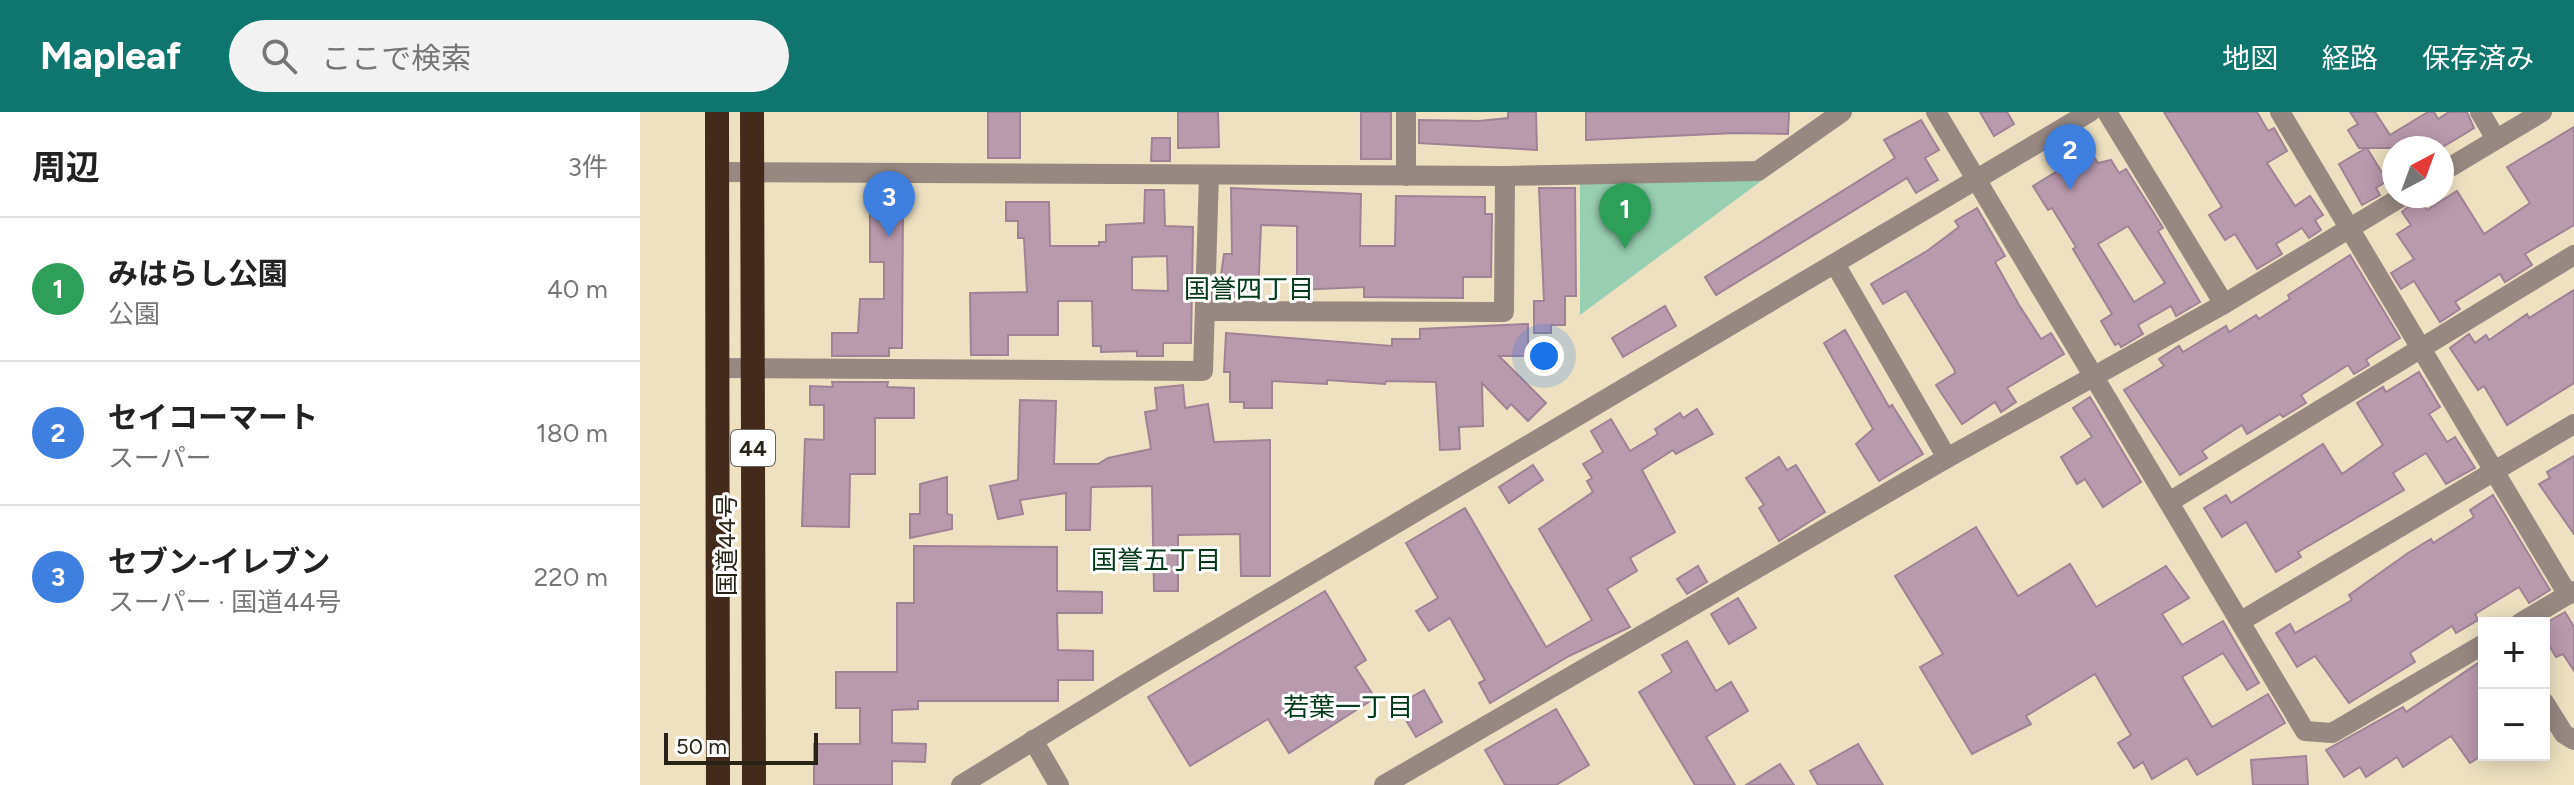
<!DOCTYPE html>
<html lang="ja">
<head>
<meta charset="utf-8">
<style>
  :root { --surface:#fff; --page:#f2f2f2; --text:#222; --muted:#767676; --line:#e0e0e0; --accent:#0f766e }
  body { margin:0; font-family:Figtree,"Noto Sans JP",sans-serif; background:var(--page); color:var(--text) }
  .controls { position:absolute; right:24px; bottom:24px; display:grid; overflow:hidden; border-radius:0px; box-shadow:0 4px 20px #0003 }
  .controls button { width:72px; height:72px; display:grid; place-items:center; padding:0; border:0; border-bottom:2px solid var(--line); background:var(--surface); color:var(--text); font:40px sans-serif }
  .compass { position:absolute; left:1742px; top:24px; width:72px; height:72px; border-radius:50%; background:var(--surface); box-shadow:0 4px 20px #0003; rotate:41deg }
  .scale { position:absolute; left:24px; bottom:20px; width:154px; box-sizing:border-box; padding-left:8px; border:4px solid #282317; border-top:0; font-size:22px; line-height:28px; white-space:nowrap; color:#282317; -webkit-text-stroke:6px #fff; paint-order:stroke }
  .you { position:absolute; left:904px; top:244px; width:28px; height:28px; margin:-20px; border:6px solid #fff; border-radius:50%; background:#1a73e8; box-shadow:0 0 0 12px #1a73e833 }
  .badge { display:grid; place-items:center; width:52px; height:52px; border-radius:50%; background:var(--accent); color:#fff; font-size:26px; font-weight:700 }
  .pin { position:absolute; translate:-50% -66px; filter:drop-shadow(0 2px 4px #0008) }
  .pin::after { content:''; position:absolute; top:42px; width:28px; height:24px; background:inherit; clip-path:polygon(0 0,100% 0,50% 100%) }
  .list { margin:0; padding:0; list-style:none }
  h2 { display:flex; justify-content:space-between; align-items:center; height:104px; margin:0; padding:0 32px; font-size:34px }
  h2 small { font-size:26px; font-weight:400; color:var(--muted) }
  .list li { display:grid; grid-template-columns:52px 1fr auto; gap:24px; align-items:center; box-sizing:border-box; height:144px; padding:0 32px; border-top:2px solid var(--line) }
  .list b { display:block; font-size:30px; white-space:nowrap }
  .list p { margin:0; font-size:26px; white-space:nowrap; color:var(--muted) }
  .list em { font-size:26px; font-style:normal; color:var(--muted) }
  .icon { flex:none; width:44px; height:44px; fill:none; stroke:currentColor; stroke-width:2; stroke-linecap:round; stroke-linejoin:round }
  .map { position:relative; flex:none; width:1934px; height:673px; overflow:hidden }
  header { display:flex; align-items:center; gap:48px; box-sizing:border-box; height:112px; padding:0 40px; background:var(--accent); color:#fff }
  header strong { font-size:38px }
  nav { display:flex; gap:44px; margin-inline-start:auto; font-size:28px }
  .search { width:560px; height:72px; background:var(--page); display:flex; align-items:center; gap:20px; box-sizing:border-box; padding:0 28px; border-radius:44px; color:var(--muted); font-size:30px }
  main { display:flex }
  aside { flex:1; background:var(--surface) }
  .map>svg:first-child { display:block }
  .green { fill:#98cfb2 }
  .building { fill:#b89aad; stroke:#9f8295; stroke-width:2; fill-rule:evenodd }
  .lines { fill:none; stroke-linecap:round; stroke-linejoin:round }
  .minor { stroke:#978982; stroke-width:20 }
  .highway { stroke:#422a1c; stroke-width:24 }
  .labels { text-anchor:middle; dominant-baseline:central; stroke-width:6; stroke-linejoin:round; paint-order:stroke }
  .shield { fill:#fff; stroke:#68655d; stroke-width:2 }
  .shield-label { font-size:22px; font-weight:bold; fill:#282317 }
  .street-label { font-size:24px; fill:#282317; stroke:#fff }
  .neighbourhood-label { font-size:26px; fill:#003818; stroke:#fff }
</style>
</head>
<body>
<header>
<strong>Mapleaf</strong>
<div class="search"><svg class="icon" aria-label="search" viewBox="0 0 24 24"><circle cx="10" cy="10" r="6"/><path d="M15 15l6 6"/></svg>ここで検索</div>
<nav><a>地図</a><a>経路</a><a>保存済み</a></nav>
</header>
<main>
<aside>
<h2>周辺<small>3件</small></h2>
<ul class="list">
<li><span class="badge" style="background:#2e9e5b">1</span><div><b>みはらし公園</b><p>公園</p></div><em>40 m</em></li>
<li><span class="badge" style="background:#3f7fe0">2</span><div><b>セイコーマート</b><p>スーパー</p></div><em>180 m</em></li>
<li><span class="badge" style="background:#3f7fe0">3</span><div><b>セブン-イレブン</b><p>スーパー · 国道44号</p></div><em>220 m</em></li>
</ul>
</aside>
<div class="map">
<svg width="1934" height="673" viewBox="0 0 1934 673">
  <rect width="100%" height="100%" fill="#ede1c2"/>
  <path class="green" d="M1124 67 940 203V70Z"/>
  <g class="building">
    <rect x="348" y="0" width="32" height="46"/>
    <path d="M538 0H578L579 35 538 36Z"/>
    <rect x="721" y="0" width="30" height="47"/>
    <path d="M868 0H896L897 38 779 31V8L839 9 868 6Z"/>
    <path d="M946 0H1149L1148 22 1095 21 946 28Z"/>
    <path d="M1340 0H1367L1374 12 1354 24Z"/>
    <path d="M1524 0H1617L1628 19 1634 16 1647 39 1627 51 1655 94 1670 84 1683 103 1675 108 1681 118 1669 126 1662 116 1636 132 1642 142 1617 157 1595 122 1585 128 1569 103 1582 95Z"/>
    <path d="M1710 0H1735L1750 23 1788 0H1794L1798 7 1809 0H1827L1834 16 1801 36H1727L1747 69 1736 76 1740 83 1722 93 1699 52 1726 36H1719L1708 18 1718 12Z"/>
    <path d="M1281 8 1299 38 1285 46 1298 68 1276 81 1267 66 1076 183 1065 165 1255 46 1244 28Z"/>
    <path d="M1934 15V113L1885 142 1892 153 1865 170 1860 162 1815 190 1820 197 1800 210 1774 169 1761 177 1751 161 1774 147 1757 122 1771 113 1762 100 1778 86 1787 98 1817 79 1844 122 1890 91 1867 55Z"/>
    <path d="M512 26H530V49H511Z"/>
    <path d="M1450 39 1458 51 1471 48 1479 61 1486 57 1523 116 1518 119 1560 190 1536 204 1531 194 1498 213 1503 222 1481 235 1479 231 1475 233 1461 209 1472 202 1433 137 1436 135 1412 96 1408 98 1393 74ZM1488 114 1525 171 1494 190 1458 132Z"/>
    <path d="M591 76 721 82 720 134H755L756 84 845 85V102H852L851 165H823V186L724 185V175L657 178V114L621 113 618 184 578 185 584 142H592Z"/>
    <path d="M899 76H935L936 184H925V213H911V221H894V189H904Z"/>
    <path d="M505 78H524L525 114 553 115 551 231H523V244H497V239L461 240V234H453L452 189H418V223H368V243H331L330 181 387 180 384 126H378V109H366V90H409L410 134H459V130H466V113L504 111ZM527 144 528 179 492 178V145Z"/>
    <path d="M230 96H263L262 236H249V244H192V221H218L220 187H244V150H230Z"/>
    <path d="M1337 96 1365 144 1355 150 1379 193 1401 227 1411 221 1424 242 1367 276 1376 290 1361 300 1355 290 1322 312 1296 273 1315 261 1314 257 1266 179 1243 192 1231 172 1287 139 1319 115 1315 109Z"/>
    <path d="M1710 143 1760 226 1730 245 1726 248 1729 253 1714 262 1708 253 1661 283 1666 291 1643 305 1640 302 1607 322 1602 313 1562 339 1567 346 1540 363 1484 278 1524 254 1519 247 1539 234 1543 240 1586 214 1589 220 1616 203 1619 207 1650 187 1648 183Z"/>
    <path d="M1934 178V271L1867 313 1844 274 1838 278 1810 236 1829 222 1835 231 1846 223 1849 228 1887 202 1889 206Z"/>
    <path d="M1025 194 1036 214 983 245 972 226Z"/>
    <path d="M888 212V244H859L906 291 888 309 871 292 867 297 842 271 843 314 819 315 820 337 800 338 796 270 746 269 745 272 687 268V272L632 269V296H604V290H590V260H584L586 221 752 234V227H780V217Z"/>
    <path d="M1205 218 1249 295 1252 293 1283 342 1239 369 1216 332 1233 317 1184 231Z"/>
    <path d="M1779 260 1800 295 1789 302 1807 330 1815 325 1835 356 1806 372 1786 341 1753 361 1764 378 1658 440 1661 445 1636 460 1606 410 1582 425 1564 396 1586 383 1591 391 1683 332 1702 362 1743 333 1717 291 1743 275 1746 280Z"/>
    <path d="M192 270H248L247 275 274 276V306H235V362H210L209 415 162 414 165 327 184 328V293H170V274L193 275Z"/>
    <path d="M543 273 545 296 568 292 574 330 630 328V464H601L600 422 538 423V479H514L512 374 451 375 450 418H426V381L380 388 383 402 358 407 350 374 378 368 380 288 416 289 414 352H458L468 346 511 337 505 300 517 298 515 276Z"/>
    <path d="M1450 285 1501 370 1463 395 1445 367 1437 372 1421 345 1452 325 1433 296Z"/>
    <path d="M1057 297 1073 322 1036 342 1033 338 1002 358 1035 420 990 446 997 459 967 477 990 515 929 544 850 591 839 571 845 568 810 506 789 519 776 499 798 486 766 431 825 396 906 535 952 508 899 417 953 380 947 369 952 366 943 352 963 340 951 319 971 307 990 339 1018 322 1015 317 1040 301 1043 306Z"/>
    <path d="M1934 344V422L1899 372 1910 366 1907 360Z"/>
    <path d="M1139 345 1147 358 1156 353 1185 400 1139 429 1119 396 1124 393 1106 366Z"/>
    <path d="M893 353 903 368 869 391 859 375Z"/>
    <path d="M307 365V402L312 403V417L270 426V402H280V372Z"/>
    <path d="M1853 383 1910 478 1889 491 1879 475 1835 502 1838 508 1816 521 1812 514 1770 541 1775 550 1709 591 1675 544 1657 555 1636 521 1650 512 1655 521 1712 488 1709 483 1768 441 1791 427 1793 431 1834 405 1830 398Z"/>
    <path d="M1336 415 1378 484 1430 452 1456 495 1526 454 1549 486 1522 502 1542 533 1583 509 1619 571 1607 578 1583 541 1542 565 1572 615 1628 582 1645 611 1557 663 1547 646 1512 667 1503 650 1494 656 1478 631 1491 623 1455 562 1386 604 1391 612 1332 642 1280 555 1303 542 1255 464Z"/>
    <path d="M274 434 417 435V479L462 480V501H417L418 538 453 539V568H418V589H278V597L252 598V631L286 632 285 650 252 649V673H174V632H220V596H196V560H257V491H274Z"/>
    <path d="M1058 454 1067 470 1047 482 1037 467Z"/>
    <path d="M685 479 726 548 715 555 735 586 649 641 628 607 550 654 508 585Z"/>
    <path d="M1098 486 1116 516 1089 532 1071 502Z"/>
    <path d="M1925 500 1934 515V559L1923 542 1916 545 1904 525V512Z"/>
    <path d="M1047 529 1076 579 1091 570 1108 599 1066 625 1095 673H1055L999 580 1032 560 1022 543Z"/>
    <path d="M1844 547V642L1830 651 1811 624 1763 655 1757 645 1726 665 1720 655 1704 665 1686 638 1763 595 1766 600Z"/>
    <path d="M784 578 802 610 776 625 757 593Z"/>
    <path d="M916 597 949 653 916 673H865L845 638Z"/>
    <path d="M1218 632 1243 673H1178L1170 659Z"/>
    <path d="M1666 644 1668 673H1613L1611 648Z"/>
    <path d="M1140 652 1154 673H1106Z"/>
  </g>
  <g class="lines">
    <g class="minor">
      <path d="M1296 0 1665 619 1692 621 1844 532"/>
      <path d="M1467 0 1584 192"/>
      <path d="M1640 0 1928 483"/>
      <path d="M1840 0 1856 27"/>
      <path d="M76 60 865 64 1118 59 1202 0"/>
      <path d="M1802 60 1902 0"/>
      <path d="M766 64V0"/>
      <path d="M1195 152 1307 346"/>
      <path d="M567 199 864 200 865 64"/>
      <path d="M78 256 563 259 569 63"/>
      <path d="M1529 390 1934 143"/>
      <path d="M1601 509 1934 312"/>
      <path d="M1880 511 1934 479"/>
      <path d="M1904 590 1924 622 1934 628"/>
      <path d="M393 628 419 673"/>
      <path d="M321 673 497 565 1450 0"/>
      <path d="M744 673 1307 346 1584 192 1763 84"/>
    </g>
    <g class="highway">
      <path d="M77 0 78 673"/>
      <path d="M112 0 114 673"/>
    </g>
  </g>
  <g class="labels">
    <rect class="shield" x="91" y="318" width="44" height="36" rx="6"/>
    <g class="shield-label">
      <text x="113" y="336">44</text>
    </g>
    <g class="street-label">
      <text transform="translate(86 433) rotate(-90)">国道44号</text>
    </g>
    <g class="neighbourhood-label">
      <text x="609" y="177">国誉四丁目</text>
      <text x="516" y="448">国誉五丁目</text>
      <text x="708" y="595">若葉一丁目</text>
    </g>
  </g>
</svg>
<div class="controls">
<button>+</button>
<button>−</button>
</div>
<svg class="compass" viewBox="-18 -18 36 36"><path d="M0-13l5 13h-10z" fill="#e53935"/><path d="M0 13l5-13h-10z" fill="#767676"/></svg>
<div class="scale">50 m</div>
<div class="you"></div>
<div class="pin badge" style="left:985px;top:137px;background:#2e9e5b">1</div>
<div class="pin badge" style="left:1430px;top:78px;background:#3f7fe0">2</div>
<div class="pin badge" style="left:249px;top:125px;background:#3f7fe0">3</div>
</div>
</main>
</body>
</html>
